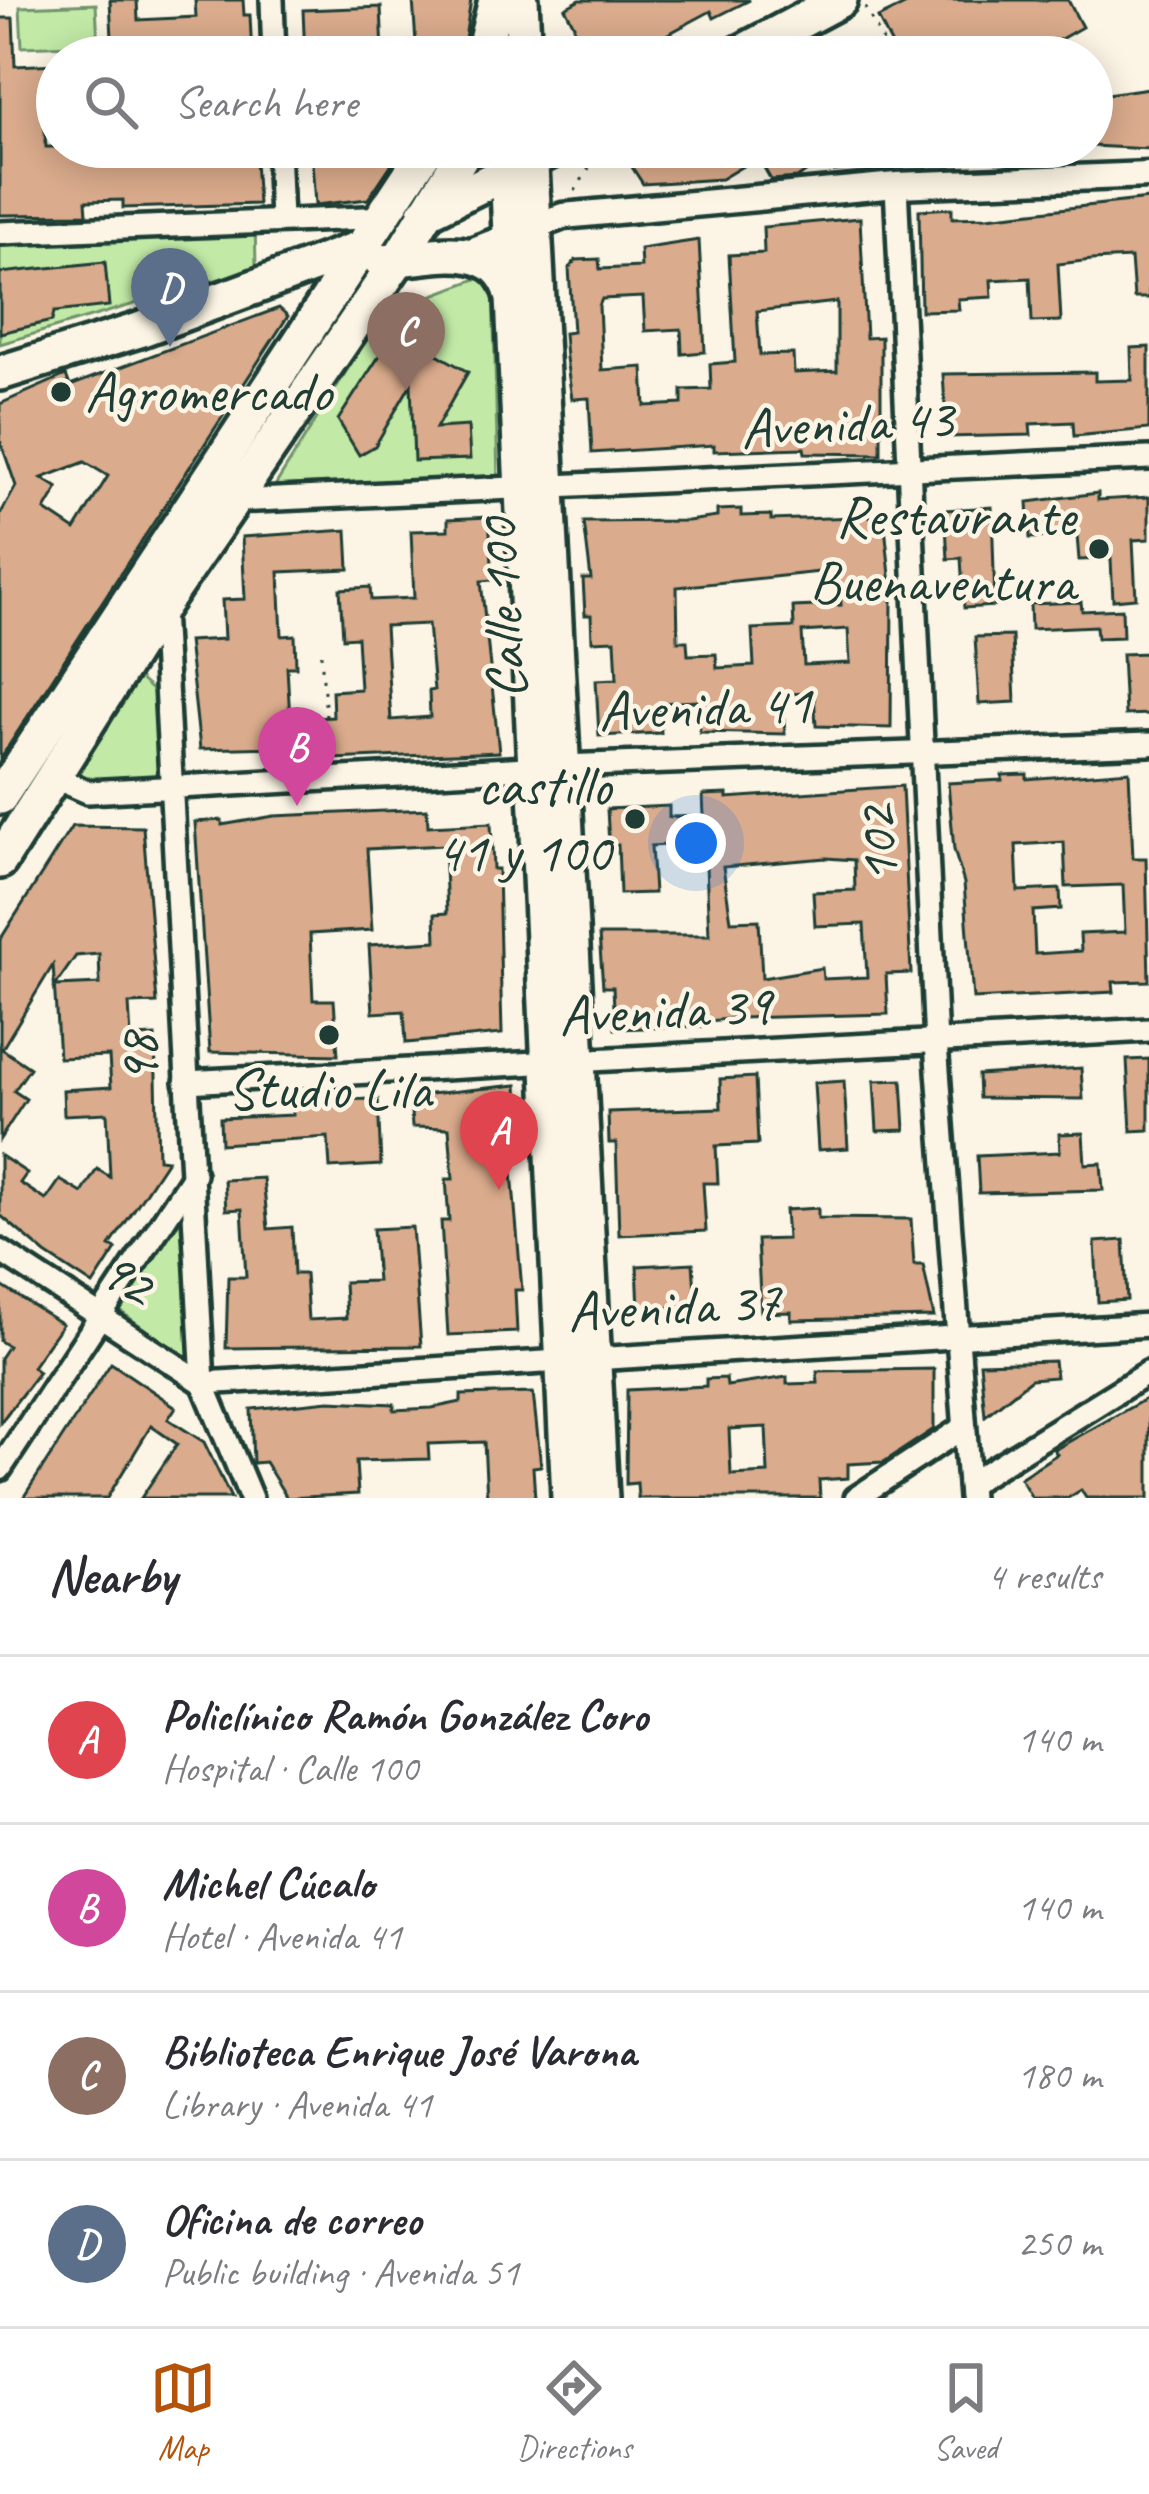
<!DOCTYPE html>
<html lang="en">
<head>
<meta charset="utf-8">
<style>
  :root { --surface:#fff; --page:#f7f7f7; --text:#2b2b33; --muted:#7c7c81; --line:#e1e1e2; --accent:#b45309 }
  body { margin:0; font-family:Caveat,sans-serif; background:var(--page); color:var(--text) }
  .you { position:absolute; left:696px; top:843px; width:42px; height:42px; margin:-30px; border:9px solid #fff; border-radius:50%; background:#1a73e8; box-shadow:0 0 0 18px #1a73e833 }
  .badge { display:grid; place-items:center; width:78px; height:78px; border-radius:50%; background:var(--accent); color:#fff; font-size:39px; font-weight:700 }
  .pin { position:absolute; translate:-50% -99px; filter:drop-shadow(0 3px 6px #0008) }
  .pin::after { content:''; position:absolute; top:63px; width:42px; height:36px; background:inherit; clip-path:polygon(0 0,100% 0,50% 100%) }
  .list { margin:0; padding:0; list-style:none }
  h2 { display:flex; justify-content:space-between; align-items:center; height:156px; margin:0; padding:0 48px; font-size:51px }
  h2 small { font-size:39px; font-weight:400; color:var(--muted) }
  .list li { display:grid; grid-template-columns:78px 1fr auto; gap:36px; align-items:center; box-sizing:border-box; height:168px; padding:0 48px; border-top:3px solid var(--line) }
  .list b { display:block; font-size:45px; white-space:nowrap }
  .list p { margin:0; font-size:39px; white-space:nowrap; color:var(--muted) }
  .list em { font-size:39px; font-style:normal; color:var(--muted) }
  .icon { flex:none; width:66px; height:66px; fill:none; stroke:currentColor; stroke-width:2; stroke-linecap:round; stroke-linejoin:round }
  .map { position:relative; flex:none; width:1149px; height:1498px; overflow:hidden }
  .search { position:absolute; background:var(--surface); box-shadow:0 6px 30px #0003; left:36px; right:36px; top:36px; height:132px; display:flex; align-items:center; gap:30px; box-sizing:border-box; padding:0 42px; border-radius:66px; color:var(--muted); font-size:45px }
  .sheet { height:828px; background:var(--surface) }
  nav { display:flex; justify-content:space-around; align-items:center; box-sizing:border-box; height:168px; border-top:3px solid var(--line); background:var(--surface); font-size:33px; color:var(--muted) }
  nav a { display:grid; justify-items:center; gap:6px }
  nav .on { color:var(--accent) }
  .map>svg:first-child { display:block }
  .green { fill:#c2eaa6; stroke:#70946d; stroke-width:3 }
  .building { fill:#daab8c; stroke:#1f3d34; stroke-width:3; fill-rule:evenodd }
  .lines { fill:none; stroke-linecap:round; stroke-linejoin:round }
  .minor-casing { stroke:#1f3d34; stroke-width:30 }
  .tertiary-casing { stroke:#1f3d34; stroke-width:33 }
  .primary-casing { stroke:#1f3d34; stroke-width:42 }
  .path { stroke:#1f3d34; stroke-width:3; stroke-dasharray:3 9; stroke-linecap:butt }
  .minor { stroke:#fcf5e5; stroke-width:21 }
  .tertiary { stroke:#fcf5e5; stroke-width:24 }
  .primary { stroke:#fcf5e5; stroke-width:33 }
  .poi-dot { fill:#1f3d34; stroke:#fcf5e5; stroke-width:4.5 }
  .labels { text-anchor:middle; dominant-baseline:central; stroke-width:9; stroke-linejoin:round; paint-order:stroke }
  .poi-label { font-size:57px; fill:#1f3d34; stroke:#fcf5e5; text-anchor:end }
  .street-label { font-size:57px; fill:#1f3d34; stroke:#fcf5e5 }
</style>
</head>
<body>
<div class="map">
<svg width="1149" height="1498" viewBox="0 0 1149 1498">
  <rect width="100%" height="100%" fill="#fcf5e5"/>
  <filter id="ink" filterUnits="userSpaceOnUse"><feTurbulence type="fractalNoise" baseFrequency=".00833" numOctaves="2"/><feDisplacementMap in="SourceGraphic" scale="24" xChannelSelector="R" yChannelSelector="G"/><feConvolveMatrix kernelMatrix="1 2 1 2 8 2 1 2 1" color-interpolation-filters="sRGB"/></filter>
  <g filter="url(#ink)">
    <g class="green">
      <path d="M96 4 98 44 22 47 20 7Z"/>
      <path d="M255 219 256 268 0 344V233Z"/>
      <path d="M476 279H488L493 286 498 481 273 489 382 314Z"/>
      <path d="M134 674 156 694 163 782 86 785 71 775Z"/>
      <path d="M183 1204 190 1362 120 1311Z"/>
    </g>
    <g class="building">
      <path d="M110 0H137L138 20 196 17 195 0H243L244 15H250L252 57H221V50L113 57Z"/>
      <path d="M413 0H471L462 57H417Z"/>
      <path d="M580 0H750L714 18 711 11 653 42 649 36 609 57H572L574 25 565 8Z"/>
      <path d="M915 0H1068L1082 27 1029 57H898L878 18Z"/>
      <path d="M381 7 383 54 305 57 303 10Z"/>
      <path d="M0 18H13L15 66 57 64V98L42 99 46 147H254L258 204 123 208V200L86 201 87 214 0 215Z"/>
      <path d="M1149 88V149L1092 146V96Z"/>
      <path d="M311 147H403L368 199 315 205Z"/>
      <path d="M619 147H886L888 165 834 171 832 154 797 178 771 180 758 157 721 179 643 184Z"/>
      <path d="M1149 199V298H1134L1131 258 1092 260 1058 264 1061 321 1032 322 1030 278 991 280 992 297 958 299 959 310 921 311 919 210 952 208V218L987 217Z"/>
      <path d="M860 218 866 338 881 337V454L805 453 804 448 714 451V445L592 453 589 398 572 399 566 358 564 333 573 332 569 268 576 260 599 259 600 269 641 267 640 249 699 240 705 352 682 354 681 329 645 331 643 297 602 299 599 306 602 370 643 367 645 406 682 404V390L711 389 710 364 735 362 729 255 764 253 763 227ZM837 302V371L794 373 793 354 760 355 757 311Z"/>
      <path d="M105 262 109 306 54 312 52 321 0 333V273Z"/>
      <path d="M279 308 288 316 0 759V515L16 486 0 440V404L66 375 70 386ZM85 462 108 476 75 530 45 510 58 488 42 478Z"/>
      <path d="M396 330 468 372 436 428 468 426 470 459 414 461 411 384 375 446 359 455 338 420Z"/>
      <path d="M1149 347V429L1074 436 1073 422 1030 424 1031 435 947 437 943 374 1095 372V381L1132 380 1131 348Z"/>
      <path d="M1098 493V500L1149 497V539L1133 540 1136 598 1113 600 1111 559 1079 560 1077 536 1030 538 1028 502Z"/>
      <path d="M992 507 995 606 964 608 961 558 948 559 945 510Z"/>
      <path d="M741 509V516L771 515V520L884 516 892 595 891 728 816 726 814 693 782 694 785 734 700 732 698 701 659 703 661 733 599 736 596 680 617 679 615 640 592 641 591 615H585L583 579H591L584 522 688 521 717 517V510ZM839 570 841 605 793 607 794 627 752 629 754 666 717 668 716 654 688 655 687 641H678L677 587ZM848 629 850 663 804 665 802 632Z"/>
      <path d="M489 517 493 580 481 581 499 752 285 761 284 747 200 749 188 641 224 639 222 600 245 599 242 537 347 530 349 569 279 572 282 636 295 635 296 667H287L290 719 333 717 332 691 360 689 357 637 343 638 340 589 370 587 371 600 414 598 411 531 448 530V519ZM428 624 434 690 429 691 430 717 391 720 385 626Z"/>
      <path d="M1081 602 1082 611 1122 609 1123 637 1097 638 1096 626 1031 629 1030 604Z"/>
      <path d="M1012 636 1015 702 979 704 975 637Z"/>
      <path d="M1147 653 1149 714 1125 715 1122 654Z"/>
      <path d="M1129 771 1133 858H1146L1149 981 1113 982 1114 992 973 999 964 883 954 850 948 783 1002 780V775L1027 774V779ZM1064 842 1066 887 1123 885 1125 932 1080 934 1081 951 1035 954 1033 911 1061 909 1060 889 1018 891 1016 845Z"/>
      <path d="M902 786 911 973 886 974 888 1014 738 1018 708 1021V1026L615 1029 613 987H603L599 935H709L705 843 651 846 654 893 620 894 618 845H609L607 809 669 806V817L704 816 703 795 727 794V798ZM826 858 854 860 855 890 813 892 815 926 864 924 867 977 823 979 822 968 762 978 759 920 731 921 723 867Z"/>
      <path d="M427 809 428 826 491 823 493 869H498L502 1034 406 1043 404 1011 373 1013 369 945 436 941 435 914 447 913 444 845 367 849 372 930 310 934 313 1000H334L338 1055 210 1052 195 822 222 820V825L274 816Z"/>
      <path d="M72 826 143 827 157 1003 129 1004 131 1037 155 1036 158 1159 167 1160 110 1246 116 1249 93 1285 46 1254 0 1215V1155L27 1173 20 1183 46 1200 60 1180 82 1193 97 1169 110 1177 107 1113 64 1115 63 1090 111 1087 109 1056 59 1058 53 965 2 1049 30 1068 14 1091 26 1099 0 1139V940ZM99 954 100 984 55 986 76 956Z"/>
      <path d="M1149 1059V1130L1131 1131 1127 1060Z"/>
      <path d="M1081 1068 1083 1099 979 1098 978 1075Z"/>
      <path d="M755 1077 758 1144 716 1146 718 1183H703L706 1231 619 1235 616 1143H609L608 1112 721 1108 720 1079Z"/>
      <path d="M902 1080 905 1130 877 1131 874 1081Z"/>
      <path d="M844 1081 848 1148 818 1150 814 1083Z"/>
      <path d="M517 1085 519 1124 508 1125 522 1290H515L517 1332 448 1335 441 1221H449L446 1179H453L449 1128 412 1127 410 1096Z"/>
      <path d="M315 1095V1100L378 1099 381 1165 330 1168 328 1137 221 1144 220 1118 293 1115 292 1096Z"/>
      <path d="M1083 1133 1085 1164 1101 1163 1103 1190 979 1193 977 1156 1060 1152 1059 1134Z"/>
      <path d="M263 1178 268 1229 292 1227 294 1274H305L308 1320 346 1318 344 1282 377 1281 373 1229 412 1227 421 1346 226 1348 228 1277H246L242 1209 226 1210 224 1180Z"/>
      <path d="M818 1208V1218L911 1219 914 1265H923L934 1317 791 1320V1312L761 1313 757 1240 787 1239 785 1210Z"/>
      <path d="M1124 1240 1127 1300 1098 1302 1095 1242Z"/>
      <path d="M693 1263 696 1306 639 1309 637 1266Z"/>
      <path d="M0 1285 62 1324 32 1367 39 1372 0 1423V1358L8 1346 0 1341Z"/>
      <path d="M1054 1361 1056 1377 1031 1379 985 1416 980 1363Z"/>
      <path d="M111 1363 176 1407 168 1419 204 1442 231 1498H141L177 1444 151 1426 107 1498H23Z"/>
      <path d="M934 1369V1429L884 1462 848 1464V1478L819 1480 820 1498H638L637 1483 626 1484 627 1390 706 1386V1379L726 1378 727 1386 787 1377V1384L818 1383 817 1371ZM766 1427 768 1473 731 1475 729 1429Z"/>
      <path d="M533 1393 541 1466 533 1467 535 1498H487L484 1442 428 1444 429 1459 356 1461 358 1494 287 1498 265 1462 253 1463 251 1409 329 1401 394 1404V1410L432 1408 461 1402V1395Z"/>
      <path d="M1149 1397V1498H1086L1081 1490 1068 1498H1032L1020 1478 1057 1454 1054 1450Z"/>
    </g>
    <g class="lines">
      <defs>
        <g id="minor">
          <path d="M272 0 274 57"/>
          <path d="M278 147 281 220"/>
          <path d="M896 185 936 1044 970 1498"/>
          <path d="M0 233 389 217"/>
          <path d="M234 501 1149 458"/>
          <path d="M162 609 203 1383 251 1498"/>
          <path d="M53 777 88 792 563 766 1149 744"/>
          <path d="M186 1082 1149 1030"/>
          <path d="M0 1251 203 1383 1149 1325"/>
          <path d="M0 1469 194 1174"/>
          <path d="M969 1484 1149 1372"/>
          <path d="M856 1498 964 1427"/>
        </g>
        <path id="tertiary" d="M468 252 563 216 896 185 1149 175"/>
        <g id="primary">
          <path d="M521 0 524 57"/>
          <path d="M482 57 496 0"/>
          <path d="M733 57 840 0"/>
          <path d="M506 147 569 1498"/>
          <path d="M530 147 601 1498"/>
          <path d="M425 213 558 147"/>
          <path d="M381 261C426 258 496 235 512 294"/>
          <path d="M0 373 139 330 365 246"/>
          <path d="M0 797 428 147"/>
          <path d="M0 861 162 605 398 260 467 147"/>
        </g>
      </defs>
      <use href="#minor" class="minor-casing"/>
      <use href="#tertiary" class="tertiary-casing"/>
      <use href="#primary" class="primary-casing"/>
      <g class="path">
        <path d="M865 7 891 57"/>
        <path d="M897 163 898 147"/>
        <path d="M575 191 602 147"/>
        <path d="M321 654 329 756"/>
      </g>
      <use href="#minor" class="minor"/>
      <use href="#tertiary" class="tertiary"/>
      <use href="#primary" class="primary"/>
    </g>
  </g>
  <g class="poi-dot">
    <circle cx="61" cy="392" r="12"/>
    <circle cx="1099" cy="549" r="12"/>
    <circle cx="635" cy="819" r="12"/>
    <circle cx="329" cy="1035" r="12"/>
  </g>
  <g class="labels">
    <g class="poi-label">
      <text x="85" y="392" text-anchor="start">Agromercado</text>
      <text x="1075" y="516">Restaurante<tspan x="1075" dy="66">Buenaventura</tspan></text>
      <text x="611" y="786">castillo<tspan x="611" dy="66">41 y 100</tspan></text>
      <text x="329" y="1089" text-anchor="middle">Studio Lila</text>
    </g>
    <g class="street-label">
      <text transform="translate(847 423) rotate(-3)">Avenida 43</text>
      <text transform="translate(502 609) rotate(-93)">Calle 100</text>
      <text transform="translate(705 707) rotate(-2)">Avenida 41</text>
      <text transform="translate(877 845) rotate(-93)">102</text>
      <text transform="translate(665 1010) rotate(-3)">Avenida 39</text>
      <text transform="translate(138 1059) rotate(-93)">98</text>
      <text transform="translate(127 1277) rotate(33)">92</text>
      <text transform="translate(674 1306) rotate(-3)">Avenida 37</text>
    </g>
  </g>
</svg>
<div class="you"></div>
<div class="pin badge" style="left:499px;top:1190px;background:#e0444e">A</div>
<div class="pin badge" style="left:297px;top:806px;background:#d1479c">B</div>
<div class="pin badge" style="left:406px;top:391px;background:#8d6e63">C</div>
<div class="pin badge" style="left:170px;top:347px;background:#5c6f8a">D</div>
<div class="search"><svg class="icon" aria-label="search" viewBox="0 0 24 24"><circle cx="10" cy="10" r="6"/><path d="M15 15l6 6"/></svg>Search here</div>
</div>
<section class="sheet">
<h2>Nearby<small>4 results</small></h2>
<ul class="list">
<li><span class="badge" style="background:#e0444e">A</span><div><b>Policlínico Ramón González Coro</b><p>Hospital · Calle 100</p></div><em>140 m</em></li>
<li><span class="badge" style="background:#d1479c">B</span><div><b>Michel Cúcalo</b><p>Hotel · Avenida 41</p></div><em>140 m</em></li>
<li><span class="badge" style="background:#8d6e63">C</span><div><b>Biblioteca Enrique José Varona</b><p>Library · Avenida 41</p></div><em>180 m</em></li>
<li><span class="badge" style="background:#5c6f8a">D</span><div><b>Oficina de correo</b><p>Public building · Avenida 51</p></div><em>250 m</em></li>
</ul>
</section>
<nav>
<a class="on"><svg class="icon" aria-label="map" viewBox="0 0 24 24"><path d="M3 6l6-2 6 2 6-2v14l-6 2-6-2-6 2zM9 4v14M15 6v14"/></svg>Map</a>
<a><svg class="icon" aria-label="directions" viewBox="0 0 24 24"><path d="M12 3l9 9-9 9-9-9zM9 14v-3h6M13 9l2 2-2 2"/></svg>Directions</a>
<a><svg class="icon" aria-label="saved" viewBox="0 0 24 24"><path d="M7 4h10v16l-5-4-5 4z"/></svg>Saved</a>
</nav>
</body>
</html>
